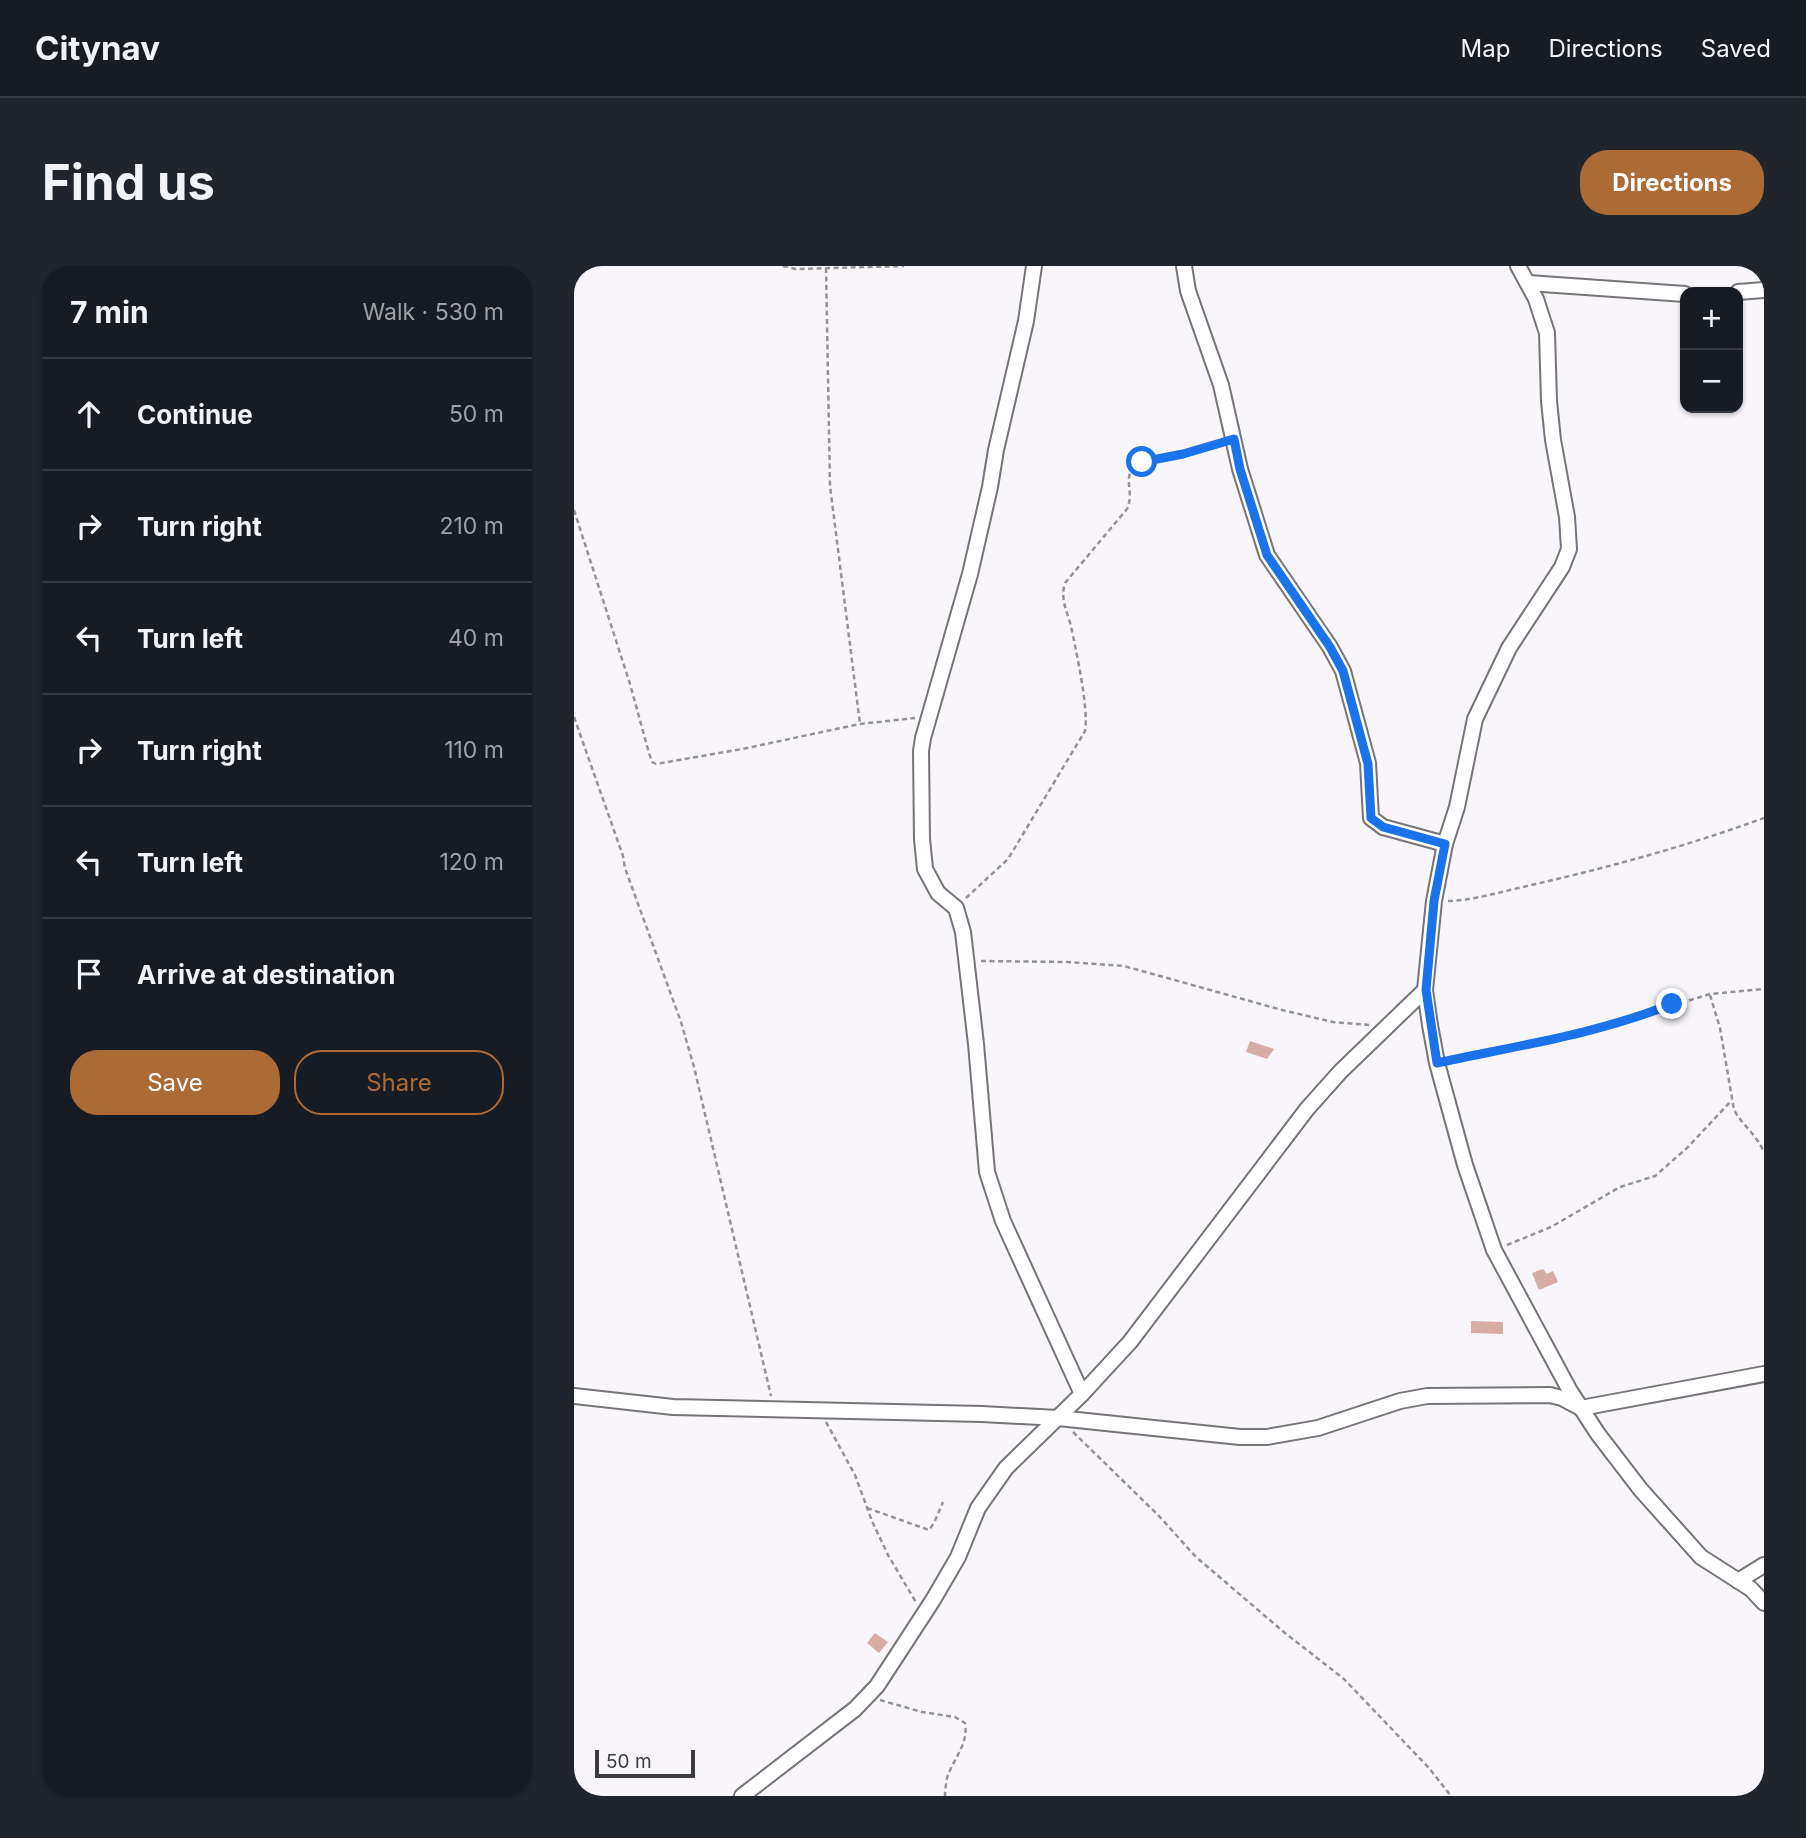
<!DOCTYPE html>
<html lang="en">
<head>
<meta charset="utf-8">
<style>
  :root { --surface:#171b24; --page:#20242c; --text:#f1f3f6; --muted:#9ea1a6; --line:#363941; --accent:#ac6a35 }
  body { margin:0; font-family:Inter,sans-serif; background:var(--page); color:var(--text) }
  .controls { position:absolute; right:21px; top:21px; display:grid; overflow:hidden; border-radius:14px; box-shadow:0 2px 5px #0004 }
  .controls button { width:63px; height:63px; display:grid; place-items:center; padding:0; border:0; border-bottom:2px solid var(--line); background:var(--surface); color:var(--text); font:35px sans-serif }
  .scale { position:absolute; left:21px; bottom:18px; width:100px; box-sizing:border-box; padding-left:7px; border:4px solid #3d3c3d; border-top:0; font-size:19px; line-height:24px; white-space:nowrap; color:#3d3c3d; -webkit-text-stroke:5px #f9f6fb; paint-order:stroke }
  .stop { position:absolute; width:21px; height:21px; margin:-16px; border:5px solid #1a73e8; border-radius:50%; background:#fff }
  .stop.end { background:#1a73e8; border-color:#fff; box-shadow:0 2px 7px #0008 }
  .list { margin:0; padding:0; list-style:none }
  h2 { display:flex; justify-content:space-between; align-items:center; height:91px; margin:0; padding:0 28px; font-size:30px }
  h2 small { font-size:23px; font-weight:400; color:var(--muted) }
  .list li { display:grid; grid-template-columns:46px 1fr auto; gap:21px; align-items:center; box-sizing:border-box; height:112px; padding:0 28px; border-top:2px solid var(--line) }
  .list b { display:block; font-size:26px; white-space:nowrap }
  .list em { font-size:23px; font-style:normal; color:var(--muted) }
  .actions { display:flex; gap:14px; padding:21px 28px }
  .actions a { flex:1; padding:16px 0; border:2px solid var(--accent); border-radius:28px; text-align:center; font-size:24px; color:var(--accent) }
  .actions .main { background:var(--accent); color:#fff }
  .icon { flex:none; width:38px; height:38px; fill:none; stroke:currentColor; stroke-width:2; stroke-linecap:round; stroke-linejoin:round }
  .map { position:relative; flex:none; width:1190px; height:1530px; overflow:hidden; border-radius:28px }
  header { display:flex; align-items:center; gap:42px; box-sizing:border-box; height:98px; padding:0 35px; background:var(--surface); border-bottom:2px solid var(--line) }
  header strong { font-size:33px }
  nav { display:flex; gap:38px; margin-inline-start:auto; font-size:24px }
  .intro { display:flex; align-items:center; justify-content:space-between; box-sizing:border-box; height:168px; padding:0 42px }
  h1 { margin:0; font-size:49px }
  .button { padding:18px 32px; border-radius:28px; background:var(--accent); color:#fff; font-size:24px; font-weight:700 }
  main { display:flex; gap:42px; padding:0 42px }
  aside { flex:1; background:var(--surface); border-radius:28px; box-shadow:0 2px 5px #0004 }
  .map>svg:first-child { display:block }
  .building { fill:#d7aca4 }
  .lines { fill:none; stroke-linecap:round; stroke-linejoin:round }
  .minor-casing { stroke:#777478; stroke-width:18 }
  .path { stroke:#939294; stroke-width:2.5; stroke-dasharray:5 3.5; stroke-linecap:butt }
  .minor { stroke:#fff; stroke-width:14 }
  .route { stroke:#1a73e8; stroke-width:9 }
</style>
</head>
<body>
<header>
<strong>Citynav</strong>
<nav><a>Map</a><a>Directions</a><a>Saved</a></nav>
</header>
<div class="intro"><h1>Find us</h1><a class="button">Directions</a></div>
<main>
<aside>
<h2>7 min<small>Walk · 530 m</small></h2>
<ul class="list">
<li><svg class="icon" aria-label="ahead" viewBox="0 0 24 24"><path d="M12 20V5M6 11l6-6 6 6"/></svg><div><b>Continue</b></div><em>50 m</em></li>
<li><svg class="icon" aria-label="right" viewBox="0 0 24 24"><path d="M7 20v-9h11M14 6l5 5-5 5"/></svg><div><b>Turn right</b></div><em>210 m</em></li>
<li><svg class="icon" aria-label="left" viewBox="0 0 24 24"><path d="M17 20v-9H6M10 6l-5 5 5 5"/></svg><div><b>Turn left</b></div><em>40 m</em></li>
<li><svg class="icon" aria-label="right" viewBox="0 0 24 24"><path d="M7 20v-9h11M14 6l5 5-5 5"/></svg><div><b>Turn right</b></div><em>110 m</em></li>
<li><svg class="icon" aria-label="left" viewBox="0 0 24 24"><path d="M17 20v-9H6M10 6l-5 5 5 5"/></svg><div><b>Turn left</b></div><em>120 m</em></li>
<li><svg class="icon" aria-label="arrive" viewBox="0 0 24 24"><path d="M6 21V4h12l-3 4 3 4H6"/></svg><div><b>Arrive at destination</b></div></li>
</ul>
<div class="actions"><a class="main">Save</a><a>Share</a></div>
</aside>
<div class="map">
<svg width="1190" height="1530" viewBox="0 0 1190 1530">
  <rect width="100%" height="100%" fill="#f9f6fb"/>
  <g class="building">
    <path d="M676 775 700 783 693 793 672 786Z"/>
    <path d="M969 1003 973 1008 979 1005 984 1016 965 1024 958 1007Z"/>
    <path d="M897 1055 929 1056V1068L897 1067Z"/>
    <path d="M301 1367 314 1376 305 1387 293 1377Z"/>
  </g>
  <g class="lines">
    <defs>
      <g id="minor">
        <path d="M460 0 452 55 422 184 416 221 396 308 349 472 347 485 348 573 351 603 364 627 382 642 389 666 402 778 413 906 429 955 508 1128"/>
        <path d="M610 0 614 25 647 119 666 203 693 289 756 381 769 405 794 497 797 552 809 561 871 578"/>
        <path d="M944 0 962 33 973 67 975 135 979 174 993 251 995 283 988 301 935 382 901 453 883 541 871 578 860 635 851 724 856 759 863 797 891 899 920 984 996 1125 1024 1168 1067 1224 1127 1291 1177 1323 1190 1337"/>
        <path d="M954 17 1111 28"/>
        <path d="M1164 26 1190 24"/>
        <path d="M0 1130 99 1141 408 1148 484 1152 666 1171H693L744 1162 826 1135 853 1130 976 1129 988 1132 1007 1142 1190 1108"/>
        <path d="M1164 1315 1190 1299"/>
        <path d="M168 1530 281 1443 303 1420 359 1334 384 1291 404 1242 432 1202 508 1128 556 1076 733 843 767 805 851 724"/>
      </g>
    </defs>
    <use href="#minor" class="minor-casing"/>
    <g class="path">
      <path d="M209 0 222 3 330 0"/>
      <path d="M252 2 256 220 286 458"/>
      <path d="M0 244 56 418 75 487 78 496 82 498 168 483 286 458 341 452"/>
      <path d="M0 451 49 590 51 602 107 756 120 801 197 1130"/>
      <path d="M392 632 434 593 511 465C515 442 502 385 497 360 493 345 486 333 491 317L553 243C562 223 544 208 568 196L645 177"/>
      <path d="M874 635C901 634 926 626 953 620 1033 602 1113 580 1190 552"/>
      <path d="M407 695 493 696 550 700 708 744 759 756 795 759"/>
      <path d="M1136 729 1146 762 1160 844C1169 860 1184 870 1190 887"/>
      <path d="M876 794 1026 762 1136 728 1190 723"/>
      <path d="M933 979 977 961 1046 921 1081 910 1113 882 1158 834"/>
      <path d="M252 1156 281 1209 298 1255 314 1289 343 1338"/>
      <path d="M499 1166 585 1250 622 1291 711 1367 770 1413 855 1502 877 1530"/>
      <path d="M293 1242 355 1264 360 1257 369 1236"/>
      <path d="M306 1434 348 1446 381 1451 391 1457C395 1478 379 1493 373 1512 372 1518 371 1524 371 1530"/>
    </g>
    <use href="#minor" class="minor"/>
  </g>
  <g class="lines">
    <path class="route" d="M568 196 609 188 660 173 666 203 693 289 756 381 769 405 794 498 797 552 809 561 871 578 860 635 852 724 863 797C942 780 1023 768 1098 738"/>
  </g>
</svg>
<div class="controls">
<button>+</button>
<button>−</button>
</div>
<div class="scale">50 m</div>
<div class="stop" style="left:568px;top:196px"></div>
<div class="stop end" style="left:1098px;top:738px"></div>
</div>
</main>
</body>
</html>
